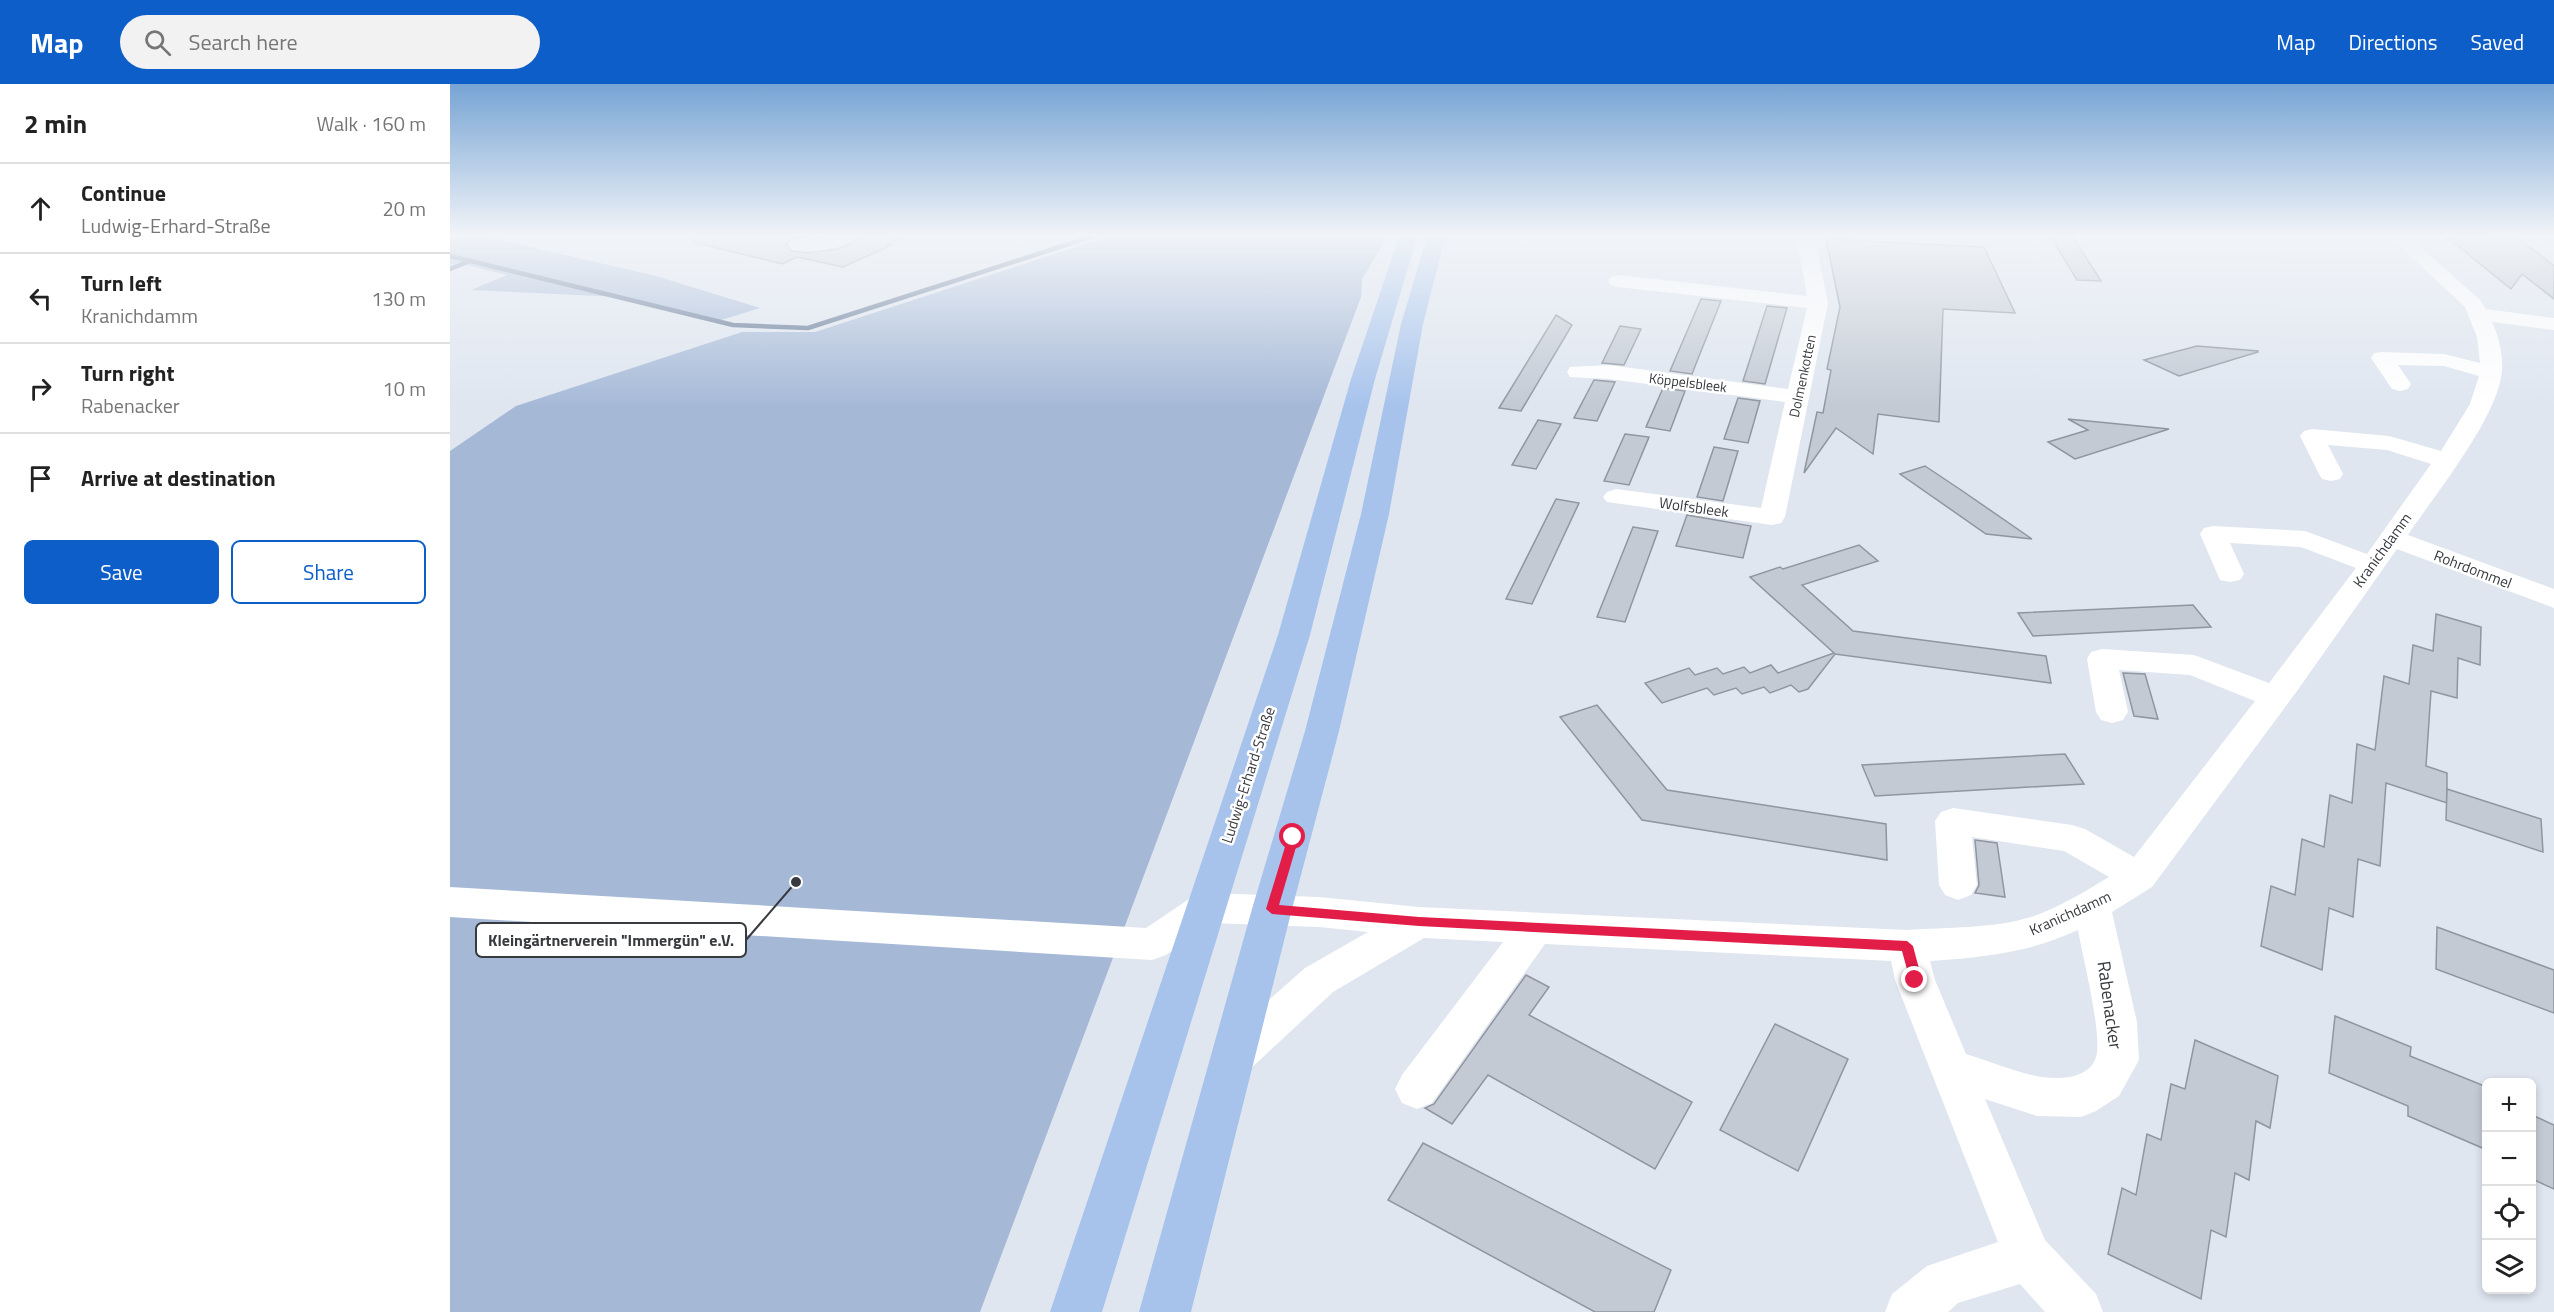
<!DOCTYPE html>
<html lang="en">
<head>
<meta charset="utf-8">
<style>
  :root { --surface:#fff; --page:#f2f2f2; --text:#222; --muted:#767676; --line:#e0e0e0; --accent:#0d5ec8 }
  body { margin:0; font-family:"Titillium Web",sans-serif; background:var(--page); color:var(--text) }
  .controls { position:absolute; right:18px; bottom:18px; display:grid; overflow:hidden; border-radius:9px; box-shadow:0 3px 9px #0003 }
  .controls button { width:54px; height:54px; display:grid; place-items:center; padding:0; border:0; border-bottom:2px solid var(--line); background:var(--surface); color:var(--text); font:30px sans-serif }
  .stop { position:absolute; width:18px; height:18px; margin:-14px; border:4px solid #e11d48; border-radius:50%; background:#fff }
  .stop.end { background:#e11d48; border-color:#fff; box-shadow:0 2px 6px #0008 }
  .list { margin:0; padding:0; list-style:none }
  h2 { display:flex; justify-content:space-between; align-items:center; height:78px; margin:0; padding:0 24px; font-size:26px }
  h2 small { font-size:20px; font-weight:400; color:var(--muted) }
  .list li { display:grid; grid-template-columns:39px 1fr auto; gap:18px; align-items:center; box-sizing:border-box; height:90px; padding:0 24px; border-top:2px solid var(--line) }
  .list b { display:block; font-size:22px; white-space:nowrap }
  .list p { margin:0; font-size:20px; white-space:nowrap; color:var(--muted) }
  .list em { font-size:20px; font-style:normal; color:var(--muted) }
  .actions { display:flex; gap:12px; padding:18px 24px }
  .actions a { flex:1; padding:14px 0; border:2px solid var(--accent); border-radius:9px; text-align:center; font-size:21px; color:var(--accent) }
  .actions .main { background:var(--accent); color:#fff }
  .icon { flex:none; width:33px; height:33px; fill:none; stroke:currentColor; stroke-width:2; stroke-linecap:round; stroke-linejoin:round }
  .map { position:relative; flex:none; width:2104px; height:1228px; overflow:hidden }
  header { display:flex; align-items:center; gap:36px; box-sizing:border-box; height:84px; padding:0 30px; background:var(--accent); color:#fff }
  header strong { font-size:28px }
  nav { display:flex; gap:33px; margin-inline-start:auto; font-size:21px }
  .search { width:420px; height:54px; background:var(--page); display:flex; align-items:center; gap:15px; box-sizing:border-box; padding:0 21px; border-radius:33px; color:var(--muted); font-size:22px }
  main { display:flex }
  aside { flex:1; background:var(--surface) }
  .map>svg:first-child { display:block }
  .green { fill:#a5b9d7 }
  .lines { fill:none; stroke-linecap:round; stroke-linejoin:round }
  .stream { stroke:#5e7392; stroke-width:4.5 }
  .building { fill:#c3cad4; stroke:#8f969f; stroke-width:1.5 }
  .minor { fill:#fff; fill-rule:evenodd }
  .major { fill:#a7c3ec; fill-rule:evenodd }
  .route { fill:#e11d48 }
  .labels { text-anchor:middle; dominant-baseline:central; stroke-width:5; stroke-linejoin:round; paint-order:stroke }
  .far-street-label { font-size:14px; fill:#373a3e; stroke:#fff }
  .street-label { font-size:15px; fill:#373a3e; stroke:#fff }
  .near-street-label { font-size:18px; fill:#373a3e; stroke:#fff }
  .leader { fill:none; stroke:#373a3e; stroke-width:2 }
  .callout-dot { fill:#373a3e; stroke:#fff; stroke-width:2 }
  .callout { fill:#fff; stroke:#373a3e; stroke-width:2 }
  .callout-label { font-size:16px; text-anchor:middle; font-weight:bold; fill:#373a3e }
</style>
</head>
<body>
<header>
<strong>Map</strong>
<div class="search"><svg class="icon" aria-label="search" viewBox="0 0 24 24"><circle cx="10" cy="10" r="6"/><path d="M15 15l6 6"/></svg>Search here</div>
<nav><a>Map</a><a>Directions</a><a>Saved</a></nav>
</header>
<main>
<aside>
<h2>2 min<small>Walk · 160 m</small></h2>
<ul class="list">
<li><svg class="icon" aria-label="ahead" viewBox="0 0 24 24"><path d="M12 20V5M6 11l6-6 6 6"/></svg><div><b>Continue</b><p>Ludwig-Erhard-Straße</p></div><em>20 m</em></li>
<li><svg class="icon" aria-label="left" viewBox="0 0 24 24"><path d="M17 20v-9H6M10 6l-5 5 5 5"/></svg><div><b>Turn left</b><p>Kranichdamm</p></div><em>130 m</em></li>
<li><svg class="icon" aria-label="right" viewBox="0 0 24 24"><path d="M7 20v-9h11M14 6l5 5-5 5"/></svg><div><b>Turn right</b><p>Rabenacker</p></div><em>10 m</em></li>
<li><svg class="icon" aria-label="arrive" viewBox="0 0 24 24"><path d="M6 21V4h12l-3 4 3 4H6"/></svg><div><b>Arrive at destination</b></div></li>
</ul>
<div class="actions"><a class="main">Save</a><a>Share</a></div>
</aside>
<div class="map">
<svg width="2104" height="1228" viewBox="0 0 2104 1228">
  <rect width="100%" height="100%" fill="#dfe6f0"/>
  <g class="green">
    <path d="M0 150H25L206 192 310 224 268 237 172 213 21 206 57 191 9 179 0 181Z"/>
    <path d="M666 150H939L912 195 911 213 530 1228H0V367L66 322 292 248H365Z"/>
  </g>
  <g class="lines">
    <g class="stream">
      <path d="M0 172 283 241 358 244 650 150"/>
      <path d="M0 185 20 177"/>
    </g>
  </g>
  <g class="building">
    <path d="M244 150H378L341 155 336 160 341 167 357 169 388 165 405 157 411 150H461L437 160 442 161 393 183 347 173 332 180 243 158Z"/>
    <path d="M1599 150H1621L1651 197 1627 196Z"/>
    <path d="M1993 150H2038L2043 153 2068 154 2104 182V215L2072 190 2061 205Z"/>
    <path d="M1376 155 1534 163 1565 229 1493 225 1489 338 1428 330 1423 370 1386 344 1354 389 1367 328 1373 329 1381 286 1377 285 1390 223Z"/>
    <path d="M1251 215 1271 217 1242 290 1220 287Z"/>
    <path d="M1317 222 1337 224 1315 300 1293 297Z"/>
    <path d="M1106 231 1122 241 1071 327 1049 324Z"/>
    <path d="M1170 242 1191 245 1174 281 1152 279Z"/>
    <path d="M1747 262 1808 267V268L1729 292 1694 276Z"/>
    <path d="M1144 296 1165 298 1147 337 1124 334Z"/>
    <path d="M1213 304 1235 307 1220 347 1196 343Z"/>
    <path d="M1288 314 1310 317 1298 359 1274 355Z"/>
    <path d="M1618 335 1719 345 1625 375 1598 358 1638 346Z"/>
    <path d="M1088 336 1111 340 1086 385 1062 381Z"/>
    <path d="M1175 350 1199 353 1179 401 1154 397Z"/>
    <path d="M1264 363 1288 367 1273 417 1247 413Z"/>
    <path d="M1475 382 1511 406 1582 455 1536 450 1450 390Z"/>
    <path d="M1106 415 1129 419 1082 520 1056 515Z"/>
    <path d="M1237 431 1301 442 1293 474 1226 462Z"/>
    <path d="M1183 443 1208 447 1175 538 1147 533Z"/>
    <path d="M1409 461 1428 477 1352 501 1403 547 1596 572 1601 599 1385 570 1358 605 1349 608 1341 601 1320 609 1314 603 1292 610 1286 604 1264 611 1257 604 1212 619 1195 599 1239 584 1245 591 1267 584 1273 590 1294 583 1300 589 1321 581 1328 589 1384 569 1300 493 1330 483 1333 485Z"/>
    <path d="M1743 521 1761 543 1583 552 1568 529Z"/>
    <path d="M1986 530 2031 543 2030 581 2008 574 2007 614 1981 607 1976 682 1997 689V719L1936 699 1930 782 1908 775 1903 833 1879 824 1872 886 1811 862 1821 802 1845 811 1852 755 1874 763 1880 711 1902 719 1907 660 1925 666 1934 592 1959 600 1963 561 1983 567Z"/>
    <path d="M1673 589 1695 590 1708 635 1684 632Z"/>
    <path d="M1147 621 1217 706 1436 740 1437 776 1192 736 1110 633Z"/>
    <path d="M1615 670 1634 700 1425 712 1412 681Z"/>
    <path d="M1997 705 2091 735 2093 768 1996 736Z"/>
    <path d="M1525 756 1547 759 1555 813 1525 809 1529 801Z"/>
    <path d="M1987 843 2104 886V929L1986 885Z"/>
    <path d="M1076 891 1099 903 1079 931 1242 1018 1205 1085 1038 991 1002 1040 975 1024 984 1020Z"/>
    <path d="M1885 932 1961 963 1960 972 2037 1003V1066L1958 1032V1022L1879 989Z"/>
    <path d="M1325 940 1398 975 1348 1087 1270 1046Z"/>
    <path d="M1745 956 1828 992 1820 1044 1806 1037 1799 1096 1785 1089 1776 1153 1761 1146 1751 1215 1658 1170 1672 1104 1686 1111 1697 1050 1711 1056 1721 1000 1735 1005Z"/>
    <path d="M2082 1031 2104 1041V1105L2082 1095Z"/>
    <path d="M973 1059 1221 1186 1204 1228H1145L938 1116Z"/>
  </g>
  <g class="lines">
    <g class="minor">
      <path d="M385 150H409C398 165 358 169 341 165L338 161 341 157C356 153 370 156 385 150Z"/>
      <path d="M1346 150H1364L1378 219 1335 433 1331 439 1322 441 1157 418 1153 413 1157 408 1166 405 1311 424 1335 318 1159 295 1120 293 1117 288 1120 283 1159 281 1338 305 1357 224 1168 203 1161 201 1158 197 1161 193 1168 191 1357 212Z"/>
      <path d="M1937 150H1956L2030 216 2036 225 2104 234V246L2042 238C2049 253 2053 271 2052 287 2048 334 1985 410 1958 451L2104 505V524L1947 465 1847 607 1702 803 1662 828 1687 938 1689 976 1669 1012 1646 1027 1631 1033 1587 1032 1535 1015 1595 1156 1646 1210 1653 1228H1595L1570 1200 1508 1219 1498 1228H1435L1442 1210 1477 1182 1548 1158 1445 896 1441 877 1095 860 982 1019 967 1025 952 1019 945 1005 952 991 1053 858 974 854 883 908 799 986 784 992 769 986 763 973 769 960 855 884 918 848 869 843 762 839 716 871 702 876 0 833V803L696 844 742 813 755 809 869 813 969 823 1457 846C1498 843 1541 845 1581 833 1608 824 1634 808 1659 793L1614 767 1522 753 1527 801 1521 811 1508 816 1495 811 1489 801 1485 737 1491 728 1503 724 1622 741 1635 745 1684 773 1805 617 1740 591 1669 586 1678 628 1673 636 1662 639 1651 636 1646 628 1637 575 1641 568 1652 565 1744 571 1819 599 1906 484 1851 463 1780 459 1794 490 1790 496 1780 498 1770 496 1750 450 1754 444 1763 442 1855 447 1917 470 1981 380 1937 366 1878 361 1893 390 1890 395 1881 397 1872 395 1869 390 1850 352 1854 347 1862 345 1939 352 1991 367 2020 320 2029 292 1994 282 1948 281 1961 300 1958 305 1950 307 1942 305 1921 274 1924 269 1932 268 1994 270 2030 279 2027 253 2015 223ZM1628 846C1632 870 1653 952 1646 973 1639 996 1606 996 1586 992 1563 987 1539 977 1516 970L1485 896 1480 877C1534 873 1578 869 1628 846Z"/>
    </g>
    <g class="major">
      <path d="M950 150H968L925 295 860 551 652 1228H600L828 551 901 295Z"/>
      <path d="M978 150H996L973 240 939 430 889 647 842 825 741 1228H689L802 825 855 647 911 430 951 240Z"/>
    </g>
  </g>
  <linearGradient id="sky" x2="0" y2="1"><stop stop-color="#77a4d4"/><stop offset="0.47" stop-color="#f1f4f8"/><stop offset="1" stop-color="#f1f4f8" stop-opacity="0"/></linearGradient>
  <rect width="2104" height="322" fill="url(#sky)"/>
  <path class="route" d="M843 749 849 753 829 821 969 833 1457 857 1463 862 1472 896 1465 902 1461 900 1452 867 969 842 822 830 816 825 838 753Z"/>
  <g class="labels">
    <g class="far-street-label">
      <text transform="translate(1352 292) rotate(-78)">Dolmenkotten</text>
      <text transform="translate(1238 298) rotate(7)">Köppelsbleek</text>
    </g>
    <g class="street-label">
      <text transform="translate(1244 423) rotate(8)">Wolfsbleek</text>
      <text transform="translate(1932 466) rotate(-54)">Kranichdamm</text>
      <text transform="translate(2023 485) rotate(21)">Rohrdommel</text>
      <text transform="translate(798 691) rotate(-72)">Ludwig-Erhard-Straße</text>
      <text transform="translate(1620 829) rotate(-24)">Kranichdamm</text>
    </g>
    <g class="near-street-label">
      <text transform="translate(1660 921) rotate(82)">Rabenacker</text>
    </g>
  </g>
  <path class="leader" d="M346 798L296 856"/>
  <circle class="callout-dot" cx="346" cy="798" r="6"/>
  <rect class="callout" x="26" y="839" width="270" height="34" rx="6"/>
  <g class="callout-label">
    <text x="161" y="862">Kleingärtnerverein "Immergün" e.V.</text>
  </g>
</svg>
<div class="controls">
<button>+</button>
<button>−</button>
<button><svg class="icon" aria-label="locate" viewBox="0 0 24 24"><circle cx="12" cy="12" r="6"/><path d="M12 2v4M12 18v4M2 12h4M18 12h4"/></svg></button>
<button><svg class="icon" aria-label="layers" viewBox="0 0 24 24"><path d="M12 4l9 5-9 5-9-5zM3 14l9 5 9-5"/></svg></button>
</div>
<div class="stop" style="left:843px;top:753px"></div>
<div class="stop end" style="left:1465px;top:896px"></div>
</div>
</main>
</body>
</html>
